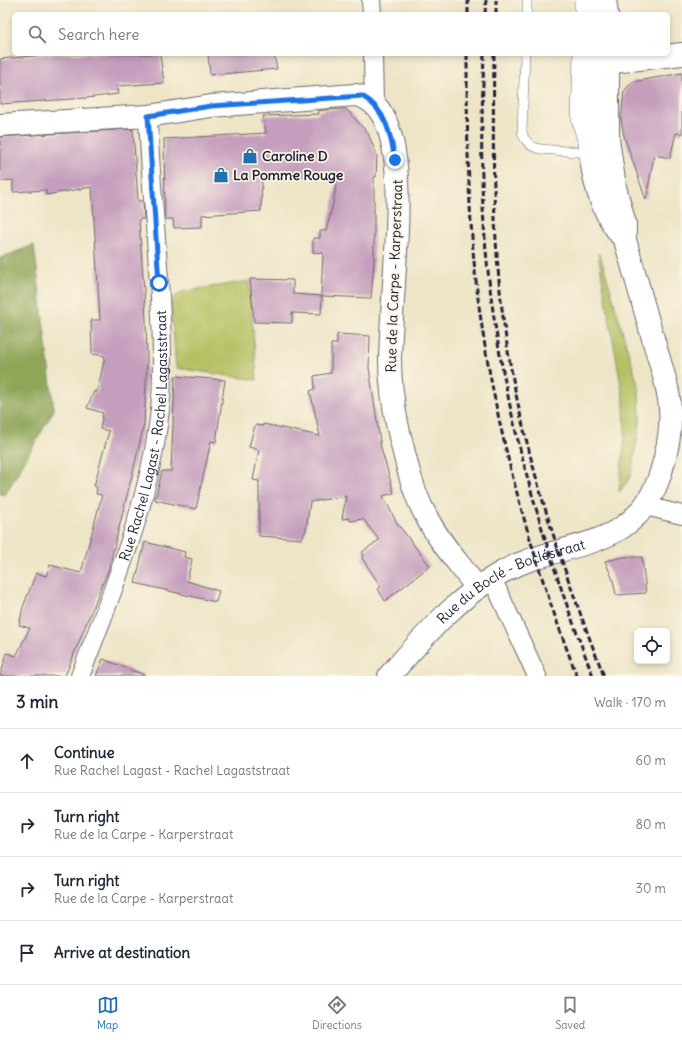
<!DOCTYPE html>
<html lang="en">
<head>
<meta charset="utf-8">
<style>
  :root { --surface:#fff; --page:#f6f6f7; --text:#1f2937; --muted:#747a83; --line:#e0e1e3; --accent:#1f6fb2 }
  body { margin:0; font-family:Delius,sans-serif; background:var(--page); color:var(--text) }
  .controls { position:absolute; right:12px; bottom:12px; display:grid; overflow:hidden; border-radius:6px; box-shadow:0 2px 6px #0003 }
  .controls button { width:36px; height:36px; display:grid; place-items:center; padding:0; border:0; border-bottom:1px solid var(--line); background:var(--surface); color:var(--text); font:20px sans-serif }
  .stop { position:absolute; width:12px; height:12px; margin:-9px; border:3px solid #1a73e8; border-radius:50%; background:#fff }
  .stop.end { background:#1a73e8; border-color:#fff; box-shadow:0 1px 4px #0008 }
  .list { margin:0; padding:0; list-style:none }
  h2 { display:flex; justify-content:space-between; align-items:center; height:52px; margin:0; padding:0 16px; font-size:17px }
  h2 small { font-size:13px; font-weight:400; color:var(--muted) }
  .list li { display:grid; grid-template-columns:26px 1fr auto; gap:12px; align-items:center; box-sizing:border-box; height:64px; padding:0 16px; border-top:1px solid var(--line) }
  .list b { display:block; font-size:15px; white-space:nowrap }
  .list p { margin:0; font-size:13px; white-space:nowrap; color:var(--muted) }
  .list em { font-size:13px; font-style:normal; color:var(--muted) }
  .icon { flex:none; width:22px; height:22px; fill:none; stroke:currentColor; stroke-width:2; stroke-linecap:round; stroke-linejoin:round }
  .map { position:relative; flex:none; width:682px; height:676px; overflow:hidden }
  .search { position:absolute; background:var(--surface); box-shadow:0 2px 6px #0003; left:12px; right:12px; top:12px; height:44px; display:flex; align-items:center; gap:10px; box-sizing:border-box; padding:0 14px; border-radius:6px; color:var(--muted); font-size:15px }
  .sheet { height:308px; background:var(--surface) }
  nav { display:flex; justify-content:space-around; align-items:center; box-sizing:border-box; height:56px; border-top:1px solid var(--line); background:var(--surface); font-size:11px; color:var(--muted) }
  nav a { display:grid; justify-items:center; gap:2px }
  nav .on { color:var(--accent) }
  .map>svg:first-child { display:block }
  .green { fill:#b4c062; stroke:#6b714e }
  .forest { fill:#8fa658; stroke:#58644a }
  .building { fill:#c59ebd }
  .lines { fill:none; stroke-linecap:round; stroke-linejoin:round }
  .lane-casing { stroke:#69666c; stroke-width:10 }
  .street-casing { stroke:#69666c; stroke-width:20 }
  .secondary-casing { stroke:#69666c; stroke-width:24 }
  .lane { stroke:#fff; stroke-width:9 }
  .street { stroke:#fff; stroke-width:18 }
  .secondary { stroke:#fff; stroke-width:22 }
  .rail { stroke:#22223b; stroke-width:3; stroke-dasharray:6 3; stroke-linecap:butt }
  .route { stroke:#1a73e8; stroke-width:5 }
  .labels { text-anchor:middle; dominant-baseline:central; stroke-width:3.5; stroke-linejoin:round; paint-order:stroke }
  .poi-label { font-size:14px; font-weight:bold; fill:#22223b; stroke:#fcf5e5; text-anchor:start }
  .street-label { font-size:14px; fill:#22223b; stroke:#fcf5e5 }
</style>
</head>
<body>
<div class="map">
<svg width="682" height="676" viewBox="0 0 682 676">
  <rect width="100%" height="100%" fill="#fcf5e5"/>
  <filter id="ink" filterUnits="userSpaceOnUse"><feTurbulence type="fractalNoise" baseFrequency=".025" numOctaves="2"/><feDisplacementMap in="SourceGraphic" scale="8" xChannelSelector="R" yChannelSelector="G"/><feConvolveMatrix kernelMatrix="1 2 1 2 8 2 1 2 1" color-interpolation-filters="sRGB"/></filter>
  <filter id="wash" filterUnits="userSpaceOnUse"><feTurbulence type="fractalNoise" baseFrequency=".012" numOctaves="4" result="noise"/><feDisplacementMap in="SourceGraphic" scale="16" xChannelSelector="R" yChannelSelector="G"/><feGaussianBlur stdDeviation="0.9" result="paint"/><feColorMatrix in="noise" values="0 0 0 0 0 0 0 0 0 0 0 0 0 0 0 0 0 1.4 0 .05"/><feComposite in="paint" operator="in"/></filter>
  <g filter="url(#wash)">
    <rect width="100%" height="100%" fill="#eee5c7"/>
    <g class="green">
      <path d="M598 254H600L639 388 640 423 631 475 627 482 619 492 625 434 624 403Z"/>
      <path d="M249 281 257 380 176 368 171 304C175 296 177 293 186 291Z"/>
    </g>
    <path class="forest" d="M34 245 54 410 5 495 0 494V258Z"/>
    <g id="blocks">
      <g class="building">
        <path d="M53 54H160L164 83 117 86 118 94 86 98 0 104V59Z"/>
        <path d="M208 54H274L277 69 210 75Z"/>
        <path d="M682 73V134L676 133 670 158 654 155 646 200 624 136 621 119 624 91 632 82Z"/>
        <path d="M346 109 368 133 377 156 376 177H374V261L371 298 322 296 321 314 292 313V323L254 322 250 279 293 280V294L321 296 323 253 313 252V238H320V231H326L333 204 338 172 282 179 262 177 261 211 202 215V227L174 228 173 219H165L164 139 266 133 263 116 319 114 318 111 325 110Z"/>
        <path d="M133 129 138 201H143L144 219H139L146 320 147 362 144 424 135 463 109 568 65 676H0L7 653 16 656 30 628 19 625 23 607 36 573 46 576 50 565 81 573 102 495 96 494 97 487 94 486 109 431 100 429 103 413 87 408 94 391 97 392 105 356 92 354 91 320H100L92 187 46 195V190L13 192V180L0 181V137Z"/>
        <path d="M337 334 370 336 369 368 381 448 394 493 383 496 397 523 430 566 385 601 378 589 381 587 362 558 364 555 362 552 379 540 363 519 350 521 349 518 342 519 346 496 310 502 306 530 302 539 259 536V481L253 480 259 450 249 447 255 425 263 426V424L320 436 310 391 315 389 314 376 331 373V344H337Z"/>
        <path d="M175 376 225 380 216 442 211 441 196 509 155 500 162 471H171Z"/>
        <path d="M145 542 185 552 184 557 192 559 187 581 219 591 216 602 135 583Z"/>
        <path d="M624 557H642L646 593 616 595 613 580 605 561Z"/>
        <path d="M103 659 144 675V676H96Z"/>
      </g>
    </g>
  </g>
  <g filter="url(#ink)">
    <use href="#blocks" fill-opacity="0" stroke="#69666c" stroke-width="1"/>
    <g class="lines">
      <defs>
        <g id="lane">
          <path d="M527 14V0"/>
          <path d="M579 14V0"/>
          <path d="M525 54 522 130C523 140 530 147 540 149L590 153"/>
          <path d="M578 54 576 119 582 141"/>
        </g>
        <g id="street">
          <path d="M371 0 372 14"/>
          <path d="M373 54 374 104"/>
          <path d="M646 506 682 515"/>
          <path d="M492 578 537 676"/>
          <path id="s1" d="M80 676C116 583 161 475 162 375 163 288 151 202 148 116"/>
        </g>
        <g id="secondary">
          <path d="M605 0 607 14"/>
          <path d="M591 14 593 0"/>
          <path d="M590 54C588 116 581 190 624 239"/>
          <path d="M593 63 613 62 682 54"/>
          <path d="M0 125 148 116 211 106 355 95C410 102 397 230 395 268 393 298 391 329 390 359 390 382 393 405 398 428 405 456 411 488 425 514 438 541 460 564 477 588"/>
          <path id="s2" d="M389 676C422 639 455 599 499 574 561 537 635 557 661 472 667 452 672 430 670 409 669 386 660 364 654 342 644 308 635 274 625 240V224L615 187 608 139V54"/>
        </g>
      </defs>
      <use href="#lane" class="lane-casing"/>
      <use href="#street" class="street-casing"/>
      <use href="#secondary" class="secondary-casing"/>
      <use href="#lane" class="lane"/>
      <use href="#street" class="street"/>
      <use href="#secondary" class="secondary"/>
      <g class="rail">
        <path d="M468 14V0"/>
        <path d="M485 14 486 0"/>
        <path d="M496 14V0"/>
        <path d="M467 54C467 138 468 223 479 306 496 432 531 557 577 676"/>
        <path d="M484 54C482 110 480 167 484 224 494 379 537 531 593 676"/>
        <path d="M494 54C493 137 492 218 501 300 515 429 557 556 604 676"/>
      </g>
    </g>
  </g>
  <g class="lines" filter="url(#ink)">
    <path class="route" d="M159 283 148 116 211 106 362 96C386 109 391 136 395 160"/>
  </g>
  <defs>
    <symbol id="shop-bare" viewBox="-9 -9 18 18"><path d="M-5-2.5h2.3a2.7 3.5 0 0 1 5.4 0H5L5.5 6h-11ZM-1.5-2.5h3a1.5 2.3 0 0 0-3 0Z" fill="#1f6fb2" stroke="#fcf5e5" stroke-width="2.5" paint-order="stroke"/></symbol>
  </defs>
  <g fill-rule="evenodd">
    <use href="#shop-bare" x="239" y="145" width="22" height="22"/>
    <use href="#shop-bare" x="210" y="164" width="22" height="22"/>
  </g>
  <g class="labels">
    <g class="poi-label">
      <text x="262" y="156">Caroline D</text>
      <text x="233" y="175">La Pomme Rouge</text>
    </g>
    <g class="street-label">
      <text transform="translate(394 276) rotate(-88)">Rue de la Carpe - Karperstraat</text>
      <text stroke="none"><textPath href="#s1" startOffset="251">Rue Rachel Lagast - Rachel Lagaststraat</textPath></text>
      <text stroke="none"><textPath href="#s2" startOffset="158">Rue du Boclé - Bocléstraat</textPath></text>
    </g>
  </g>
</svg>
<div class="controls">
<button><svg class="icon" aria-label="locate" viewBox="0 0 24 24"><circle cx="12" cy="12" r="6"/><path d="M12 2v4M12 18v4M2 12h4M18 12h4"/></svg></button>
</div>
<div class="stop" style="left:159px;top:283px"></div>
<div class="stop end" style="left:395px;top:160px"></div>
<div class="search"><svg class="icon" aria-label="search" viewBox="0 0 24 24"><circle cx="10" cy="10" r="6"/><path d="M15 15l6 6"/></svg>Search here</div>
</div>
<section class="sheet">
<h2>3 min<small>Walk · 170 m</small></h2>
<ul class="list">
<li><svg class="icon" aria-label="ahead" viewBox="0 0 24 24"><path d="M12 20V5M6 11l6-6 6 6"/></svg><div><b>Continue</b><p>Rue Rachel Lagast - Rachel Lagaststraat</p></div><em>60 m</em></li>
<li><svg class="icon" aria-label="right" viewBox="0 0 24 24"><path d="M7 20v-9h11M14 6l5 5-5 5"/></svg><div><b>Turn right</b><p>Rue de la Carpe - Karperstraat</p></div><em>80 m</em></li>
<li><svg class="icon" aria-label="right" viewBox="0 0 24 24"><path d="M7 20v-9h11M14 6l5 5-5 5"/></svg><div><b>Turn right</b><p>Rue de la Carpe - Karperstraat</p></div><em>30 m</em></li>
<li><svg class="icon" aria-label="arrive" viewBox="0 0 24 24"><path d="M6 21V4h12l-3 4 3 4H6"/></svg><div><b>Arrive at destination</b></div></li>
</ul>
</section>
<nav>
<a class="on"><svg class="icon" aria-label="map" viewBox="0 0 24 24"><path d="M3 6l6-2 6 2 6-2v14l-6 2-6-2-6 2zM9 4v14M15 6v14"/></svg>Map</a>
<a><svg class="icon" aria-label="directions" viewBox="0 0 24 24"><path d="M12 3l9 9-9 9-9-9zM9 14v-3h6M13 9l2 2-2 2"/></svg>Directions</a>
<a><svg class="icon" aria-label="saved" viewBox="0 0 24 24"><path d="M7 4h10v16l-5-4-5 4z"/></svg>Saved</a>
</nav>
</body>
</html>
